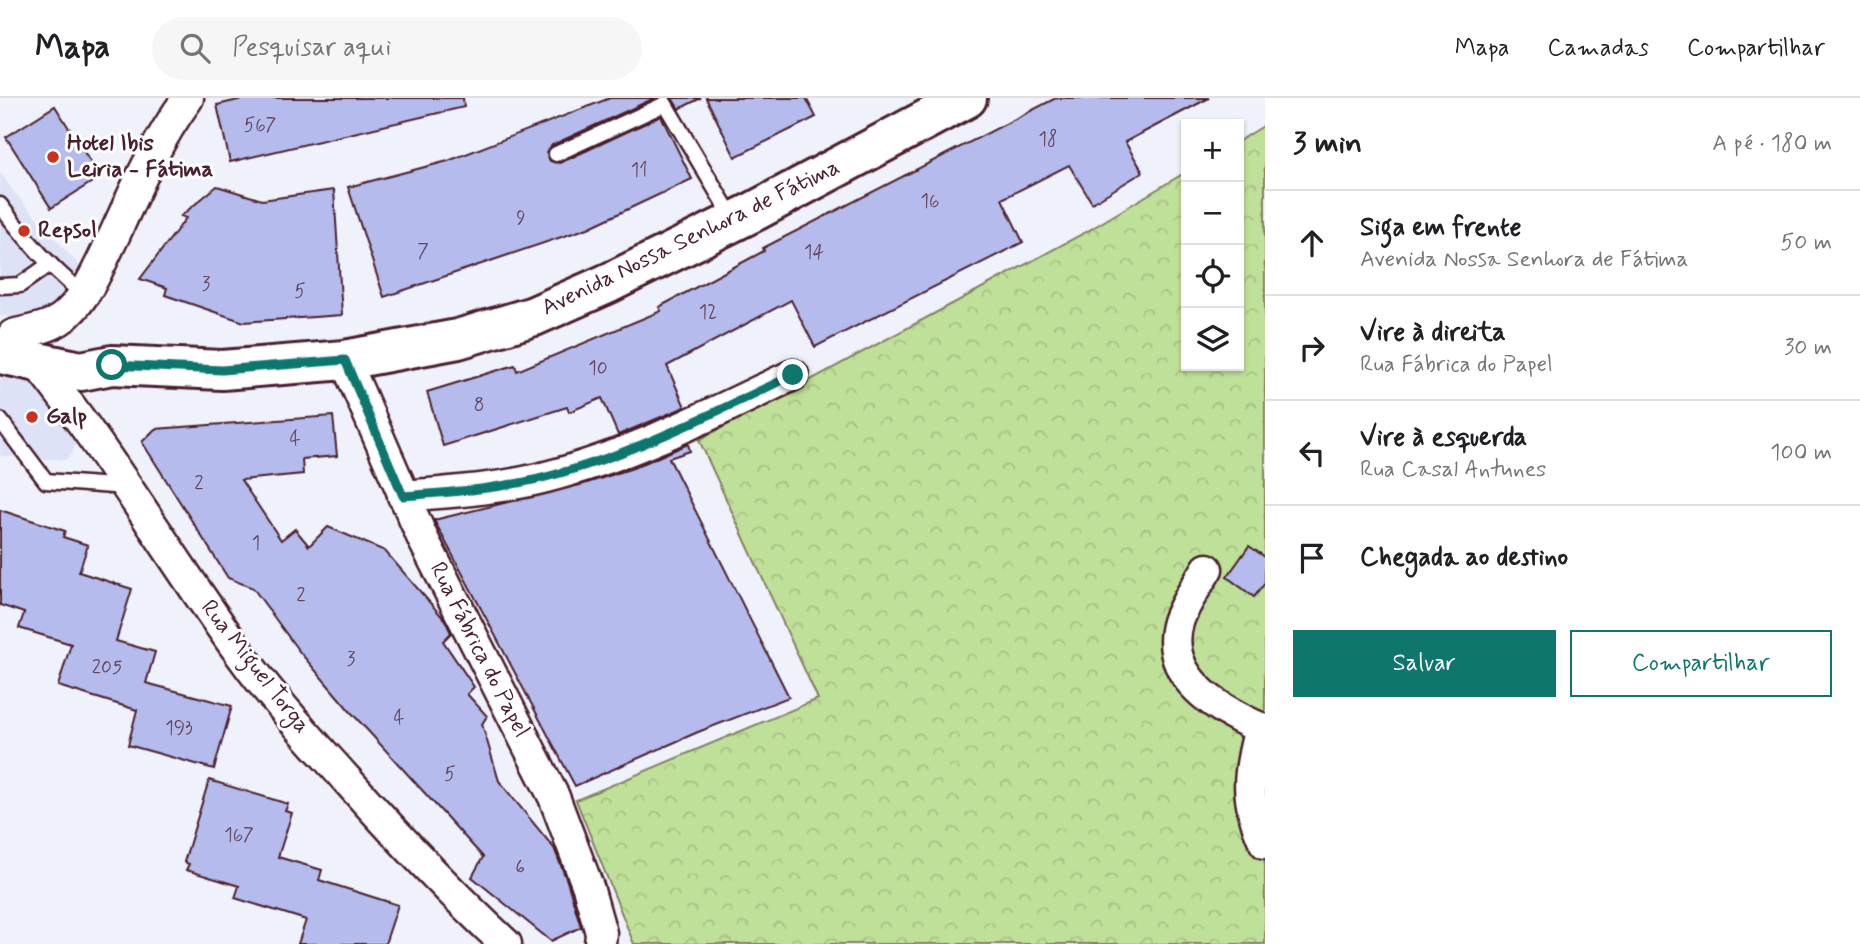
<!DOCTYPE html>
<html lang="pt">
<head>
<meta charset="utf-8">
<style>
  :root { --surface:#fff; --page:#f6f6f6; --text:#202124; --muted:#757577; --line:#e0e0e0; --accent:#0f766e }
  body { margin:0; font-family:Mynerve,sans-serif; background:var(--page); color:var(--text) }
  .controls { position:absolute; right:21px; top:21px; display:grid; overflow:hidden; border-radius:0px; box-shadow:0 2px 5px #0004 }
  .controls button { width:63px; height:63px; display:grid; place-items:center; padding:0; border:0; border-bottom:2px solid var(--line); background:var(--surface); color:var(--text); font:35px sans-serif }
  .stop { position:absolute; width:21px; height:21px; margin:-16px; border:5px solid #0f766e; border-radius:50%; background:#fff }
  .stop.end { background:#0f766e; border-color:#fff; box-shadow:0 2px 7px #0008 }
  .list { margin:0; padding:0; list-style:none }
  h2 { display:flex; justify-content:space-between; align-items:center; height:91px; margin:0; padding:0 28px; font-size:30px }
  h2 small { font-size:23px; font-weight:400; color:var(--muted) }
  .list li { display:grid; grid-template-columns:46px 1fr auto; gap:21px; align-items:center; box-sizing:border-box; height:105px; padding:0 28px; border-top:2px solid var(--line) }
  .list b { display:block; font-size:26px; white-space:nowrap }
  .list p { margin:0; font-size:23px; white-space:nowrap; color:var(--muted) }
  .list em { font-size:23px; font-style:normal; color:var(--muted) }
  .actions { display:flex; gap:14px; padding:21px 28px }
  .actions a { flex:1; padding:16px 0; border:2px solid var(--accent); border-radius:0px; text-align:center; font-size:24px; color:var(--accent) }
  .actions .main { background:var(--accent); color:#fff }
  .icon { flex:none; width:38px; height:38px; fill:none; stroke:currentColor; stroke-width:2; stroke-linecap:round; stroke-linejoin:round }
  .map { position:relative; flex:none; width:1265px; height:846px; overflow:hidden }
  header { display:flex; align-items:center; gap:42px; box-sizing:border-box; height:98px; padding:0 35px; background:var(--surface); border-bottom:2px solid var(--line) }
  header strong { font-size:33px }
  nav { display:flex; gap:38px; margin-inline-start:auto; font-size:24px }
  .search { width:490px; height:63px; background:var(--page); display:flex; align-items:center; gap:18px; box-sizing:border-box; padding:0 24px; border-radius:38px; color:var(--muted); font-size:26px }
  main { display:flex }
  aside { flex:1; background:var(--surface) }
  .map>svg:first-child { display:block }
  .built { fill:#dee2f7 }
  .forest { fill:url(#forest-crowns); stroke:#848062; stroke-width:2 }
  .building { fill:#b5bced; stroke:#4a1f2b; stroke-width:2 }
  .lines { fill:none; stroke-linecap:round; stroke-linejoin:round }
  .service-casing { stroke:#4a1f2b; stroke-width:19 }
  .minor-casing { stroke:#4a1f2b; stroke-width:35 }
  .secondary-casing { stroke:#4a1f2b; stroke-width:44 }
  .service { stroke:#fff; stroke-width:14 }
  .minor { stroke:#fff; stroke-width:30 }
  .secondary { stroke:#fff; stroke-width:38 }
  .route { stroke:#0f766e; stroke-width:9 }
  .poi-dot { fill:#c8321e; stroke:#fff; stroke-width:2.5 }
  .labels { text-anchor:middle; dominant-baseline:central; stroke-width:6; stroke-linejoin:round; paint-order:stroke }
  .number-label { font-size:19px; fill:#65465c }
  .poi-label { font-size:23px; font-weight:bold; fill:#4a1f2b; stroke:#fff; text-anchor:start }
  .street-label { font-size:23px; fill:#4a1f2b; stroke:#fff }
</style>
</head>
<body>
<header>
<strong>Mapa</strong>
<div class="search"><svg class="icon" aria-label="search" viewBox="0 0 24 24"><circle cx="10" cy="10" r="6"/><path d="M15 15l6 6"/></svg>Pesquisar aqui</div>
<nav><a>Mapa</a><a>Camadas</a><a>Compartilhar</a></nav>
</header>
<main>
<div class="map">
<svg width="1265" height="846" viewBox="0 0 1265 846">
  <defs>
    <pattern id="forest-crowns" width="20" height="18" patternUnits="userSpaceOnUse" patternTransform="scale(1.75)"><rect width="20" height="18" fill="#bfe099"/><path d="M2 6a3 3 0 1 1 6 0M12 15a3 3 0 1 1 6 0" fill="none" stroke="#a6c084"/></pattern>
  </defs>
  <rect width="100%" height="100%" fill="#f0f2fb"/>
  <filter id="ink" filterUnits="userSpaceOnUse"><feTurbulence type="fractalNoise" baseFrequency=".0143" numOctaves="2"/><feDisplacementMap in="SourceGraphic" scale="14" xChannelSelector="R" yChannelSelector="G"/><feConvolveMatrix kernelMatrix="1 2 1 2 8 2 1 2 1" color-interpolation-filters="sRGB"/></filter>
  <g filter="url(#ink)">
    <g class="built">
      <path d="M0 74 13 93 85 174 44 216 29 220 0 218Z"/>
      <path d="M0 267 32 281 72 331 76 346 72 356 65 362 0 358Z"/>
    </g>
    <path class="forest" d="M1265 27V846H634L576 702 818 601 699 342 1086 134 1186 74V268H1239V43Z"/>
    <g class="building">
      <path d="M247 0H463L464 9 230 64 217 7Z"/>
      <path d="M610 0H655L552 47 547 54 550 63 560 65 661 18 692 81 588 130 384 199 348 89 448 63Z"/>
      <path d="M672 0H701L679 11Z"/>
      <path d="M706 0H806L816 19 735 59Z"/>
      <path d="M1056 0H1209L1125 44 1143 74 1092 105 1069 67 1002 101 1023 144 815 249 791 202 667 268 685 309 618 337 602 300 569 314 567 309 443 348 427 294 515 267 517 273 661 213 659 209 764 153 763 150Z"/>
      <path d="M55 8 100 79 51 110 6 39Z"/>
      <path d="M217 88 262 102 334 92 342 217 244 224 165 197 167 190 140 181 186 120 181 118Z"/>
      <path d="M333 318 337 358 302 361 303 376 241 382 281 442 295 431 309 448 328 429 385 453 445 522 451 535 443 543 474 589 467 596 487 618 482 626 499 683 554 750 567 783 581 829 551 843 472 779 483 759 349 612 298 552 253 490 228 480 142 344 155 331Z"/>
      <path d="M688 346 690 353 669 360 789 599 698 634 575 688 434 422 584 386 633 370Z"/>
      <path d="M0 412 65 433 63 439 88 447 79 474 132 491 116 543 155 554 146 585 232 608 214 671 128 647 137 612 58 588 71 546 19 530 24 515 0 507Z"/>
      <path d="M1249 448 1265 459V485L1254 499 1227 479Z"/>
      <path d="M209 682 288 706 285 713 292 715 278 759 322 772 319 782 398 807 385 846H298L306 822 235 800 239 788 186 772 189 766 184 764Z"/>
    </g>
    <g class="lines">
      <defs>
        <g id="service">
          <path d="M556 56 665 6 733 121"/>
          <path d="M0 107C24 140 51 170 83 196"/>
          <path d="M0 188 20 187 50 166"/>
          <path d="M0 322 46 383 126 389"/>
        </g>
        <g id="minor">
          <path d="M13 237C31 232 53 230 67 216 89 196 101 164 114 138 136 90 157 42 188 0"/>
          <path d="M345 262 423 441 554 699 588 789 601 835 600 846"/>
          <path d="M37 265C115 362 176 470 250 569 280 609 314 645 347 682 398 739 450 795 506 846"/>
          <path d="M403 398C451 394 500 391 546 379 632 357 713 315 793 277"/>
          <path d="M1207 471C1197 488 1184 506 1178 524 1162 579 1218 611 1260 630"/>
          <path d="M1265 632 1260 630C1248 675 1244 701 1265 745"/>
        </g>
        <path id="secondary" d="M0 256 81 273 112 267 222 272 345 262 458 241 534 218 609 185 755 113 967 0"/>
      </defs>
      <use href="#service" class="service-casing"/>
      <use href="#minor" class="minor-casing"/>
      <use href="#secondary" class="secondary-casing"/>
      <use href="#service" class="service"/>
      <use href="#minor" class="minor"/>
      <use href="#secondary" class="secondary"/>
    </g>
  </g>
  <g class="lines" filter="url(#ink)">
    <path class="route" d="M112 267 222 272 345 262 403 398C451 394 500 391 546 379 632 357 713 315 793 277"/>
  </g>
  <g class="poi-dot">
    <circle cx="53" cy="59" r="7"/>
    <circle cx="24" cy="133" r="7"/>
    <circle cx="32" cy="319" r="7"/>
  </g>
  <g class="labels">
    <g class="number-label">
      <text x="260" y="27">567</text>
      <text x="1048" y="41">18</text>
      <text x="639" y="72">11</text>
      <text x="930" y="103">16</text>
      <text x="521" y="120">9</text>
      <text x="423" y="153">7</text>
      <text x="814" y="154">14</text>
      <text x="206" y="186">3</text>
      <text x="300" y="193">5</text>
      <text x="708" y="214">12</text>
      <text x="598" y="270">10</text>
      <text x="479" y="307">8</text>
      <text x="295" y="341">4</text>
      <text x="199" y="385">2</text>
      <text x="256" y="445">1</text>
      <text x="301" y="497">2</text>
      <text x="351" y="561">3</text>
      <text x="107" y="569">205</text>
      <text x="399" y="620">4</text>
      <text x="179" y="630">193</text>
      <text x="450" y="676">5</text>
      <text x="239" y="737">167</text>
      <text x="520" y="769">6</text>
    </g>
    <g class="poi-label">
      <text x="67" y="46">Hotel Ibis<tspan x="67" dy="26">Leiria - Fátima</tspan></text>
      <text x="38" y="133">Repsol</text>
      <text x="46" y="319">Galp</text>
    </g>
    <g class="street-label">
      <text transform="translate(691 140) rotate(-26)">Avenida Nossa Senhora de Fátima</text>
      <text transform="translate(479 552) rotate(63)">Rua Fábrica do Papel</text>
      <text transform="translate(255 569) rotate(52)">Rua Miguel Torga</text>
    </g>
  </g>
</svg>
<div class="controls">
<button>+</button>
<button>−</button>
<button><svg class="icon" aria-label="locate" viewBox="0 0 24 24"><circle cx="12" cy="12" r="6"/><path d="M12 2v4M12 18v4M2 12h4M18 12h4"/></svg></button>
<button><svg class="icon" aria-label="layers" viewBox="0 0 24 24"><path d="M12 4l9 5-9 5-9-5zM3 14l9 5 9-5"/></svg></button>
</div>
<div class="stop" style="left:112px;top:267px"></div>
<div class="stop end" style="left:793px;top:277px"></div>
</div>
<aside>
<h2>3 min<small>A pé · 180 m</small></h2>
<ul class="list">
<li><svg class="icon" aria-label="ahead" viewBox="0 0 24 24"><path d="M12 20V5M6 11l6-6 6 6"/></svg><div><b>Siga em frente</b><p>Avenida Nossa Senhora de Fátima</p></div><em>50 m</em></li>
<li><svg class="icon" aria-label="right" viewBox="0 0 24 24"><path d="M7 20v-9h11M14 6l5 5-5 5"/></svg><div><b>Vire à direita</b><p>Rua Fábrica do Papel</p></div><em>30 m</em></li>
<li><svg class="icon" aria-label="left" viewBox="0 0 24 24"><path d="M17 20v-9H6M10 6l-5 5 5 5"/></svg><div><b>Vire à esquerda</b><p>Rua Casal Antunes</p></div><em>100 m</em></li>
<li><svg class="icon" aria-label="arrive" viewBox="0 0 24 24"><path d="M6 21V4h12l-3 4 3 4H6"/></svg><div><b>Chegada ao destino</b></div></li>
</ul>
<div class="actions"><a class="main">Salvar</a><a>Compartilhar</a></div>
</aside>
</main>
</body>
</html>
